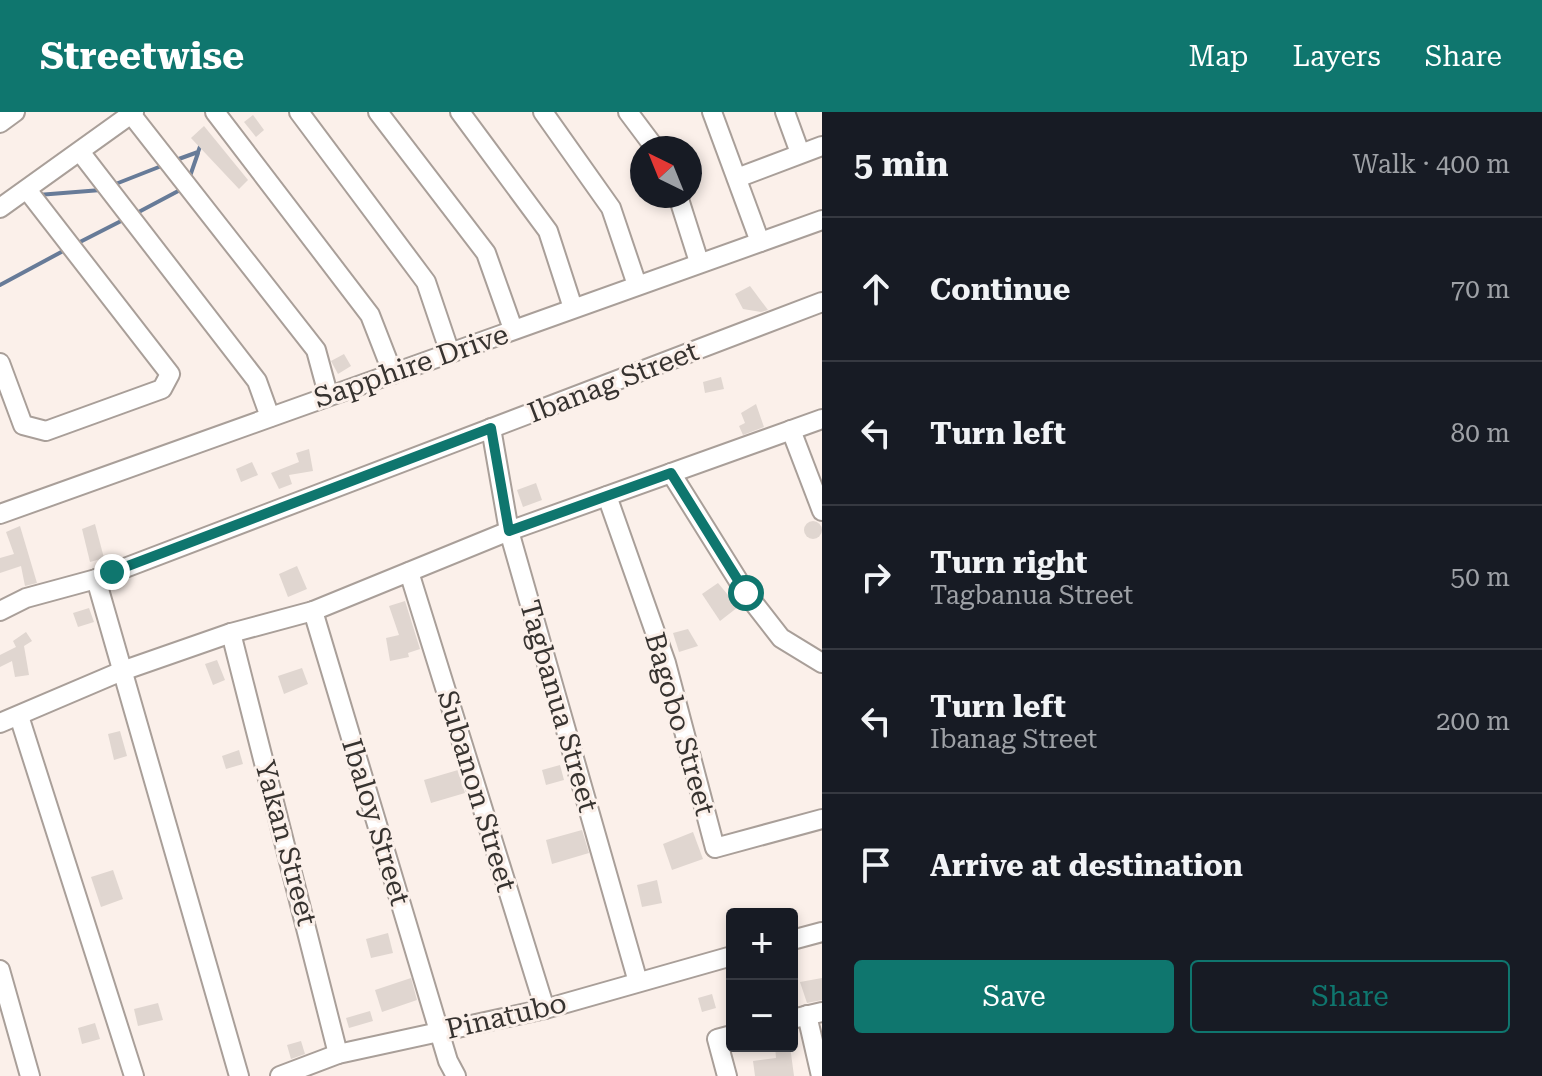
<!DOCTYPE html>
<html lang="en">
<head>
<meta charset="utf-8">
<style>
  :root { --surface:#171b24; --page:#242831; --text:#f1f3f6; --muted:#9ea1a6; --line:#363941; --accent:#0f766e }
  body { margin:0; font-family:"Roboto Serif",serif; background:var(--page); color:var(--text) }
  .controls { position:absolute; right:24px; bottom:24px; display:grid; overflow:hidden; border-radius:8px; box-shadow:0 4px 12px #0003 }
  .controls button { width:72px; height:72px; display:grid; place-items:center; padding:0; border:0; border-bottom:2px solid var(--line); background:var(--surface); color:var(--text); font:40px sans-serif }
  .compass { position:absolute; left:630px; top:24px; width:72px; height:72px; border-radius:50%; background:var(--surface); box-shadow:0 4px 12px #0003; rotate:317deg }
  .stop { position:absolute; width:24px; height:24px; margin:-18px; border:6px solid #0f766e; border-radius:50%; background:#fff }
  .stop.end { background:#0f766e; border-color:#fff; box-shadow:0 2px 8px #0008 }
  .list { margin:0; padding:0; list-style:none }
  h2 { display:flex; justify-content:space-between; align-items:center; height:104px; margin:0; padding:0 32px; font-size:34px }
  h2 small { font-size:26px; font-weight:400; color:var(--muted) }
  .list li { display:grid; grid-template-columns:52px 1fr auto; gap:24px; align-items:center; box-sizing:border-box; height:144px; padding:0 32px; border-top:2px solid var(--line) }
  .list b { display:block; font-size:30px; white-space:nowrap }
  .list p { margin:0; font-size:26px; white-space:nowrap; color:var(--muted) }
  .list em { font-size:26px; font-style:normal; color:var(--muted) }
  .actions { display:flex; gap:16px; padding:24px 32px }
  .actions a { flex:1; padding:18px 0; border:2px solid var(--accent); border-radius:8px; text-align:center; font-size:28px; color:var(--accent) }
  .actions .main { background:var(--accent); color:#fff }
  .icon { flex:none; width:44px; height:44px; fill:none; stroke:currentColor; stroke-width:2; stroke-linecap:round; stroke-linejoin:round }
  .map { position:relative; flex:none; width:822px; height:964px; overflow:hidden }
  header { display:flex; align-items:center; gap:48px; box-sizing:border-box; height:112px; padding:0 40px; background:var(--accent); color:#fff }
  header strong { font-size:38px }
  nav { display:flex; gap:44px; margin-inline-start:auto; font-size:28px }
  main { display:flex }
  aside { flex:1; background:var(--surface) }
  .map>svg:first-child { display:block }
  .lines { fill:none; stroke-linecap:round; stroke-linejoin:round }
  .stream { stroke:#677b98; stroke-width:4 }
  .building { fill:#e0d6d0 }
  .minor-casing { stroke:#a99f99; stroke-width:22 }
  .minor { stroke:#fff; stroke-width:18 }
  .route { stroke:#0f766e; stroke-width:10 }
  .labels { text-anchor:middle; dominant-baseline:central; stroke-width:6; stroke-linejoin:round; paint-order:stroke }
  .street-label { font-size:28px; fill:#373330; stroke:#fbf0ea }
</style>
</head>
<body>
<header>
<strong>Streetwise</strong>
<nav><a>Map</a><a>Layers</a><a>Share</a></nav>
</header>
<main>
<div class="map">
<svg width="822" height="964" viewBox="0 0 822 964">
  <rect width="100%" height="100%" fill="#fbf0ea"/>
  <g class="lines">
    <g class="stream">
      <path d="M176 48 198 40 201 32"/>
      <path d="M189 67 198 41"/>
      <path d="M113 73 164 53"/>
      <path d="M38 83 101 78"/>
      <path d="M133 103 182 77"/>
      <path d="M76 132 125 107"/>
      <path d="M0 173 65 138"/>
    </g>
  </g>
  <g class="building">
    <path d="M253 3 264 18 256 25 244 10Z"/>
    <path d="M204 14 248 68 239 77 191 26Z"/>
    <path d="M750 174 768 198 761 200 743 197 735 182Z"/>
    <path d="M344 242 351 254 338 262 331 249Z"/>
    <path d="M721 265 724 277 705 281 703 270Z"/>
    <path d="M756 292 764 315 743 323 739 314 745 311 741 301Z"/>
    <path d="M309 337 313 359 289 363 292 372 279 377 271 361 299 350 296 341Z"/>
    <path d="M252 350 258 363 241 370 236 357Z"/>
    <path d="M536 371 542 388 523 395 517 378Z"/>
    <circle cx="813" cy="418" r="9"/>
    <path d="M95 412 104 446 90 450 82 417Z"/>
    <path d="M20 414 37 471 25 474 21 454 0 461V446L14 442 6 420Z"/>
    <path d="M297 454 307 477 288 485 279 462Z"/>
    <path d="M718 471 738 495 720 509 702 482Z"/>
    <path d="M405 489 420 537 408 541 409 545 390 549 386 526 399 523 389 494Z"/>
    <path d="M89 496 94 510 78 515 73 501Z"/>
    <path d="M688 517 698 534 679 540 673 521Z"/>
    <path d="M26 520 32 529 24 534 29 563 15 565 12 549 0 555V543L16 535 13 529Z"/>
    <path d="M217 548 225 568 213 573 205 552Z"/>
    <path d="M302 556 308 572 284 582 278 564Z"/>
    <path d="M120 619 127 644 114 648 108 622Z"/>
    <path d="M239 638 243 652 226 657 222 644Z"/>
    <path d="M560 653 564 668 546 673 542 658Z"/>
    <path d="M458 658 465 681 431 691 424 668Z"/>
    <path d="M582 718 589 741 552 752 546 728Z"/>
    <path d="M693 720 703 747 672 758 663 732Z"/>
    <path d="M113 758 123 787 101 795 91 765Z"/>
    <path d="M657 768 662 791 642 795 637 773Z"/>
    <path d="M388 821 393 841 371 846 366 827Z"/>
    <path d="M411 866 417 888 382 900 375 878Z"/>
    <path d="M822 866V888L807 891 800 870Z"/>
    <path d="M712 882 716 896 702 900 698 886Z"/>
    <path d="M158 891 163 908 138 914 134 897Z"/>
    <path d="M370 899 373 909 349 916 346 906Z"/>
    <path d="M95 911 100 927 82 932 78 916Z"/>
    <path d="M301 929 305 942 291 947 287 933Z"/>
    <path d="M775 934H790L794 964H755L753 949 776 946Z"/>
  </g>
  <g class="lines">
    <defs>
      <g id="minor">
        <path d="M215 0 370 203 393 262"/>
        <path d="M299 0 426 170 450 241"/>
        <path d="M378 0 486 141 513 217"/>
        <path d="M460 0 548 119 573 196"/>
        <path d="M543 0 611 96 637 173"/>
        <path d="M628 0 655 36"/>
        <path d="M712 0 760 130"/>
        <path d="M785 0 800 41"/>
        <path d="M131 2 316 238 328 282"/>
        <path d="M0 11 15 0"/>
        <path d="M81 41 257 269 270 305"/>
        <path d="M737 66 822 34"/>
        <path d="M678 84 699 150"/>
        <path d="M0 96 134 0"/>
        <path d="M0 251 23 313 46 319 162 277 170 262 28 79"/>
        <path d="M491 316 509 419 638 870"/>
        <path d="M791 318 822 399"/>
        <path d="M671 361 746 481 781 526 822 551"/>
        <path d="M607 384 666 551 715 736 822 707"/>
        <path d="M0 402 822 108"/>
        <path d="M409 460 545 897"/>
        <path d="M96 467 239 964"/>
        <path d="M0 499 26 486 96 467 822 190"/>
        <path d="M313 499 448 949 456 964"/>
        <path d="M231 521 338 942"/>
        <path d="M19 604 134 964"/>
        <path d="M0 611 122 559 231 521 313 499 509 419 822 307"/>
        <path d="M792 828 822 820"/>
        <path d="M0 858 30 964"/>
        <path d="M807 903 821 964"/>
        <path d="M792 907 822 900"/>
        <path d="M280 964 338 942 545 897 732 844"/>
        <path d="M727 964 717 927 732 923"/>
      </g>
    </defs>
    <use href="#minor" class="minor-casing"/>
    <use href="#minor" class="minor"/>
  </g>
  <g class="lines">
    <path class="route" d="M112 460 491 316 509 419 671 361 746 481"/>
  </g>
  <g class="labels">
    <g class="street-label">
      <text transform="translate(411 254) rotate(-19)">Sapphire Drive</text>
      <text transform="translate(613 270) rotate(-21)">Ibanag Street</text>
      <text transform="translate(559 594) rotate(74)">Tagbanua Street</text>
      <text transform="translate(680 612) rotate(74)">Bagobo Street</text>
      <text transform="translate(477 679) rotate(73)">Subanon Street</text>
      <text transform="translate(376 710) rotate(73)">Ibaloy Street</text>
      <text transform="translate(286 731) rotate(75)">Yakan Street</text>
      <text transform="translate(506 904) rotate(-13)">Pinatubo</text>
    </g>
  </g>
</svg>
<div class="controls">
<button>+</button>
<button>−</button>
</div>
<svg class="compass" viewBox="-18 -18 36 36"><path d="M0-13l5 13h-10z" fill="#e53935"/><path d="M0 13l5-13h-10z" fill="#9ea1a6"/></svg>
<div class="stop" style="left:746px;top:481px"></div>
<div class="stop end" style="left:112px;top:460px"></div>
</div>
<aside>
<h2>5 min<small>Walk · 400 m</small></h2>
<ul class="list">
<li><svg class="icon" aria-label="ahead" viewBox="0 0 24 24"><path d="M12 20V5M6 11l6-6 6 6"/></svg><div><b>Continue</b></div><em>70 m</em></li>
<li><svg class="icon" aria-label="left" viewBox="0 0 24 24"><path d="M17 20v-9H6M10 6l-5 5 5 5"/></svg><div><b>Turn left</b></div><em>80 m</em></li>
<li><svg class="icon" aria-label="right" viewBox="0 0 24 24"><path d="M7 20v-9h11M14 6l5 5-5 5"/></svg><div><b>Turn right</b><p>Tagbanua Street</p></div><em>50 m</em></li>
<li><svg class="icon" aria-label="left" viewBox="0 0 24 24"><path d="M17 20v-9H6M10 6l-5 5 5 5"/></svg><div><b>Turn left</b><p>Ibanag Street</p></div><em>200 m</em></li>
<li><svg class="icon" aria-label="arrive" viewBox="0 0 24 24"><path d="M6 21V4h12l-3 4 3 4H6"/></svg><div><b>Arrive at destination</b></div></li>
</ul>
<div class="actions"><a class="main">Save</a><a>Share</a></div>
</aside>
</main>
</body>
</html>
